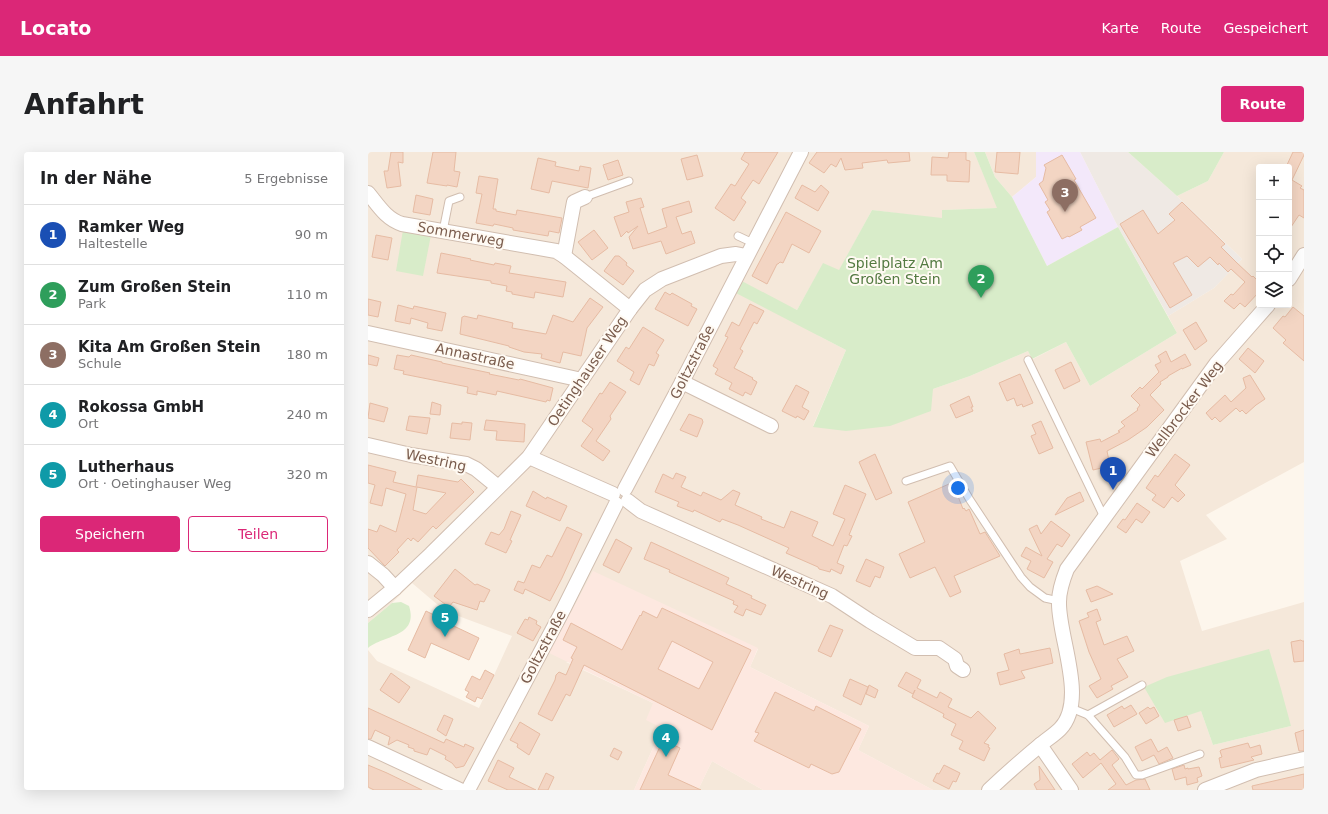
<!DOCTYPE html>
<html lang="de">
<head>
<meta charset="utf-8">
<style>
  :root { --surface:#fff; --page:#f6f6f6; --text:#202124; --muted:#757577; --line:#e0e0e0; --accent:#db2777 }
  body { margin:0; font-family:"DejaVu Sans",sans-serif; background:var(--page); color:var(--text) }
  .controls { position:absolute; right:12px; top:12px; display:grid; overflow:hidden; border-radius:4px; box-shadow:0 4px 16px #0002 }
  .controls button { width:36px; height:36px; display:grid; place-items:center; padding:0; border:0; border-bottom:1px solid var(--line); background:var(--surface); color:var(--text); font:20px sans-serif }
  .you { position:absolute; left:590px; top:336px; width:14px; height:14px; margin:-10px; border:3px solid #fff; border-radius:50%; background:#1a73e8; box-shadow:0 0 0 6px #1a73e833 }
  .badge { display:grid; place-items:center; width:26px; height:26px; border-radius:50%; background:var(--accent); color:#fff; font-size:13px; font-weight:700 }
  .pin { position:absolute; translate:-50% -33px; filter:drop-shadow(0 1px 2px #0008) }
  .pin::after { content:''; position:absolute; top:21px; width:14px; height:12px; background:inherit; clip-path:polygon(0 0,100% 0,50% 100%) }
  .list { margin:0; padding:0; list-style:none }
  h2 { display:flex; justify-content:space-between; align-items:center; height:52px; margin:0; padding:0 16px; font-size:17px }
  h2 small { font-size:13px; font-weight:400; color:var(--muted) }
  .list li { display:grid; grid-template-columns:26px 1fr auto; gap:12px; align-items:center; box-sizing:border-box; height:60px; padding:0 16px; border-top:1px solid var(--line) }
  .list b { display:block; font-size:15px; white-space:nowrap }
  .list p { margin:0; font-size:13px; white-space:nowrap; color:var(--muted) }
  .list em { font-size:13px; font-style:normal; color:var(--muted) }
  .actions { display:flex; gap:8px; padding:12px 16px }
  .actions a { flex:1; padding:9px 0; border:1px solid var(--accent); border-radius:4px; text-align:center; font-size:14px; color:var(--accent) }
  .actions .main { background:var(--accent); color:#fff }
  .icon { flex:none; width:22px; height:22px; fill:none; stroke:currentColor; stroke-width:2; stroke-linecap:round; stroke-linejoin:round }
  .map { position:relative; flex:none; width:936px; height:638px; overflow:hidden; border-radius:4px }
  header { display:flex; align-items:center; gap:24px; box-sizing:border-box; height:56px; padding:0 20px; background:var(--accent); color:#fff }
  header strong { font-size:19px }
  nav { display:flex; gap:22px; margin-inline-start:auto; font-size:14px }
  .intro { display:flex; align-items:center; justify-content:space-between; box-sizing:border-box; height:96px; padding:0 24px }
  h1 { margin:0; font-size:28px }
  .button { padding:10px 18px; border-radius:4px; background:var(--accent); color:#fff; font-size:14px; font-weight:700 }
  main { display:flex; gap:24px; padding:0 24px }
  aside { flex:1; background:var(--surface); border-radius:4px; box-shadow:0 4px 16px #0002 }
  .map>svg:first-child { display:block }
  .residential { fill:#f5e8da; fill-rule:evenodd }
  .commercial { fill:#fde8e0 }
  .industrial { fill:#efe9e4 }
  .education { fill:#f3e8fa }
  .green { fill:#d8ecc9 }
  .building { fill:#f3d5c3; stroke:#e6bba3; fill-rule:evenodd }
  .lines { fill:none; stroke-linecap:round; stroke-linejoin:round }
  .service-casing { stroke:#d1beb0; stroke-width:9 }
  .minor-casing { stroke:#d1beb0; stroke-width:16 }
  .service { stroke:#fff; stroke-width:7 }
  .minor { stroke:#fff; stroke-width:14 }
  .labels { text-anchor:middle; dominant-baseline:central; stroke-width:4; stroke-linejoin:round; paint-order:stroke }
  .street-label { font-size:14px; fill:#7a5c4d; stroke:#fffaf3 }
  .park-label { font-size:14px; fill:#537a41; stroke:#fffaf3 }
</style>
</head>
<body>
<header>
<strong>Locato</strong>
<nav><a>Karte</a><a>Route</a><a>Gespeichert</a></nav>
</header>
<div class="intro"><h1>Anfahrt</h1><a class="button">Route</a></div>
<main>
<aside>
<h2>In der Nähe<small>5 Ergebnisse</small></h2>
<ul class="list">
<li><span class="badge" style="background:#1a4fb4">1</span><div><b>Ramker Weg</b><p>Haltestelle</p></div><em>90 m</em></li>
<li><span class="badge" style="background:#2e9e5b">2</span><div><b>Zum Großen Stein</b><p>Park</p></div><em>110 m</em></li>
<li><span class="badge" style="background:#8d6e63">3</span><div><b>Kita Am Großen Stein</b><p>Schule</p></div><em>180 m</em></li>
<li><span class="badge" style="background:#0f9aa8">4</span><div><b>Rokossa GmbH</b><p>Ort</p></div><em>240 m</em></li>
<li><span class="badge" style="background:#0f9aa8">5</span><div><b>Lutherhaus</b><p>Ort · Oetinghauser Weg</p></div><em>320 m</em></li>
</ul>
<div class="actions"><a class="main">Speichern</a><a>Teilen</a></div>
</aside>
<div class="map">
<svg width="936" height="638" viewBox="0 0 936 638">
  <rect width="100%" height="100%" fill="#fdf6ec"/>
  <g class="residential">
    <path d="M0 0H606L630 56 574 58V67L504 58 471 119 455 112 429 158 418 153 451 184 478 198 445 274 565 237 602 224 660 199 665 207 698 190 722 234 809 181 800 164 846 136 874 107 809 44 840 29 856 0H936V310L838 363 859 387 812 409 834 479 936 450V638H565L490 598 501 574 382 515 390 497 198 510 285 551 294 576 266 638H0V498L9 509 111 556 144 484 77 459 44 431 24 451 0 471ZM891 15H921V153H891ZM833 559 923 574 845 593Z"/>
    <path d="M617 0H668V25L644 45 627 25Z"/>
    <path d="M344 609 395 638H330Z"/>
  </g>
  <path class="commercial" d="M225 419 390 496 382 515 501 574 490 598 565 638H395L344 609 330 638H266L294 576 278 568 285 551 181 501Z"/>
  <path class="industrial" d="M712 0H760L809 44 874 107 846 136 800 164 750 75Z"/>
  <path class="education" d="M668 0H712L750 75 679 114 644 45 668 25Z"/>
  <g class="green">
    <path d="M606 0H617L627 25 644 45 679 114 750 75 809 181 722 234 698 190 664 207 660 199 602 224 565 237 563 259 522 274 478 279 445 275 478 198 364 139 370 127 429 158 455 111 471 118 504 58 574 66V58L629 56Z"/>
    <path d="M760 0H856L840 29 809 44Z"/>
    <path d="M35 78 63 83 55 124 28 119Z"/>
    <path d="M33 450 41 454C51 485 16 483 0 496V471L24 451Z"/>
    <path d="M901 497 913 537 923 574 845 593 833 559 797 571 776 535 799 525Z"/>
  </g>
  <g class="building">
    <path d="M23 0H35V11L30 10 33 34 19 36 16 19H20Z"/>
    <path d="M65 0H88L86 19 92 20 89 35 79 33V34L59 31Z"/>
    <path d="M377 0H410L391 32 385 28 373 46 378 50 366 69 347 56 363 32 367 34 381 12 373 7Z"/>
    <path d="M449 0H541L542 9 520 11 519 8 494 11 495 16 477 18 473 6 468 15 463 12 456 21 441 11Z"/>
    <path d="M581 0H598V8L602 9 601 30 579 29V23H563L564 5 580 6Z"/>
    <path d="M629 0H652L650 22 627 20Z"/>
    <path d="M925 0H936V3L924 28 934 34 932 36 936 38V66L931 63 921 78V15H918Z"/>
    <path d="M329 3 335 24 319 28 313 7Z"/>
    <path d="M694 3 708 27 706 28 728 66 712 75 714 78 701 85 700 84 694 87 679 60 682 58 677 50 680 48 671 32 675 29 678 16 676 13Z"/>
    <path d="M170 6 188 10 187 14 211 19 212 14 223 16 220 36 184 29 181 41 163 37Z"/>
    <path d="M250 8 255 23 240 28 235 13Z"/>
    <path d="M111 24 130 27 125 57H128V59L148 63 149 58 194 66 191 81 181 79 180 84 145 78V76L126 72 125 74 108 71 114 42 108 41Z"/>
    <path d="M434 33 447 40 453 33 461 40 450 59 427 46Z"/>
    <path d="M48 43 65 47 62 63 45 60Z"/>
    <path d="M273 46 276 55 272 56 280 82 299 75 294 57 321 49 324 60 308 65 314 82 323 79 327 91 298 102 293 89 265 97 261 85 270 74 260 81 259 79 253 85 246 65 261 60 258 50Z"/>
    <path d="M814 50 857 92 853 95 869 111 884 125 885 124 891 130V140L877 155 872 151 866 157 856 149 863 142 865 143 877 130 863 117 860 120 851 111 850 113 842 105 830 115 819 104 805 111 824 143 802 156 752 72 775 58 790 82 807 68 801 62Z"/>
    <path d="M418 60 453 79 441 101 424 92 415 111 412 110 410 112H409L399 132 384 124Z"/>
    <path d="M226 78 240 96 224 108 210 90Z"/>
    <path d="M8 83 24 86 20 108 4 105Z"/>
    <path d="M73 101 103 107 102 108 126 113 127 111 143 114 141 121 198 130 195 145 167 140 166 146 144 142V140L138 139 139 134 123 131V129L69 121Z"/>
    <path d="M247 104H251L259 111 258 113 266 119 255 133 236 119Z"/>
    <path d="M297 140 302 143 304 141 324 152 323 154 329 157 320 174 287 157Z"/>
    <path d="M222 146 235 155 219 176 213 204 195 200 192 211 173 206 174 202 156 200 141 195V194L92 182 94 165H95L96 164 109 167 110 163 145 171 144 176 178 182 185 163 205 170Z"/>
    <path d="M0 147 13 150 10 165 0 163Z"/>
    <path d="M382 152 396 159 389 172 386 170 372 197 375 199 366 216 385 226 384 227 389 230 383 243 377 240 375 244 361 237 364 231 347 222 350 217 345 214 360 185 357 184 364 170 371 174Z"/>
    <path d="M30 153 45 157 46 154 78 161 74 179 59 176 60 171 43 166 42 172 27 169Z"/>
    <path d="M925 155 936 164V209L915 191 918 188 905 176 915 164 917 165Z"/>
    <path d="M828 170 839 189 827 198 815 178Z"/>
    <path d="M275 175 296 188 288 201 291 203 286 214 281 212 271 233 262 228 266 220 249 209 258 195 261 197Z"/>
    <path d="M880 196 896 209 887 221 871 207Z"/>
    <path d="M798 199 803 210 817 202 823 213 814 217V216L800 224V225L792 230 793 232 782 243 796 258 779 275 760 288 739 299 742 314 725 318 718 290 732 287 733 290 752 280 750 279 757 274 753 270 770 258 769 257 772 253 763 244 772 235 774 237 791 220 787 213 793 210 790 204Z"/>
    <path d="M0 203 11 206 9 214 0 212Z"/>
    <path d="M29 203 41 205 43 203 74 210V211L122 221 121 222 151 228 152 227 185 236 182 249 179 248 178 250 129 239 128 243 109 239V243L99 241 100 235 35 222 36 219 26 217Z"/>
    <path d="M703 210 712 229 696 237 687 218Z"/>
    <path d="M652 222 665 251 655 255 654 252 649 254 646 246 639 249 631 231Z"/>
    <path d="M882 223 897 247 888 253 878 262 874 258 872 260 868 256 852 270 847 265 844 268 838 261 857 243 863 250 878 236 875 226Z"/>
    <path d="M242 230 258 240 242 264 243 267 228 289 242 299 235 309 213 294 225 277 214 269 232 241 234 242Z"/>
    <path d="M428 233 441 240 434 255 441 259 436 268 429 264 428 266 414 259Z"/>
    <path d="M601 244 605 255H603L605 259 588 266 582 253Z"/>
    <path d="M64 250 73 253 72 263 62 262Z"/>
    <path d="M2 251 20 256 16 270 0 266Z"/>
    <path d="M321 262 334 267 335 270 329 285 312 278Z"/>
    <path d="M41 264 62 266 59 282 38 278Z"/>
    <path d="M118 268 157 272 156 290 128 288 129 279 116 278Z"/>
    <path d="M673 269 685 296 671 302 663 284 668 282 664 273Z"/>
    <path d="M94 270 104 271 102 288 82 286 84 271 94 272Z"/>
    <path d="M507 302 524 341 508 348 491 310Z"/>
    <path d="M807 302 822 313 807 333 817 343 810 350 804 345 796 356 784 348 788 343 778 336 787 323 790 325Z"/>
    <path d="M0 313 28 320 25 330 48 335 50 323 90 330 93 327 106 340 68 377 65 374 50 390 45 386 43 389 40 386 29 398 31 400 17 414 0 396V377L9 380 12 373 28 380 38 342 18 336 14 354 2 351 7 333 0 331ZM49 335 78 341 58 362 45 358Z"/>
    <path d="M308 321 318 325 313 335 333 344 335 340 353 348 365 338 372 341 367 353 394 365 393 367 416 376 423 359 450 370 444 384 465 394 477 367 465 362 477 333 498 342 481 383 484 384 479 394 476 393 469 411 476 414 473 422 463 417 462 420 451 417 450 415 418 401 421 396 370 373 354 367 352 370 326 358 325 360 309 354 311 350 287 340 295 322 305 327Z"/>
    <path d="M581 332 582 335 586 334 595 357 596 356 598 359 601 357 612 382 617 380 632 404 586 424 593 440 582 445 567 415 542 426 531 402 557 390 540 350Z"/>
    <path d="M165 339 178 347 179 345 199 354 192 369 158 354Z"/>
    <path d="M712 340 716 349 687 363 699 346Z"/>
    <path d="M769 351 782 360 774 371 768 367 758 381 749 375 755 367 757 368Z"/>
    <path d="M143 359 153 363 142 388 144 389 138 401 117 392 123 380 131 383 136 377Z"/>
    <path d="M683 369 702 383 694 395 689 392 679 407 685 410 676 426 659 417 663 409 653 404 658 395 674 404 661 377 669 373 673 382Z"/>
    <path d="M199 375 214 382 194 426 182 449 157 437 155 442 146 438 150 429 156 431 164 413 172 416 179 403 184 405Z"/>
    <path d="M248 387 264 396 251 421 235 413Z"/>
    <path d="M283 390 361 426 358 432 384 444 383 446 398 453 393 463 378 457 375 464 366 460 370 454 365 452 366 449 301 420 302 418 276 407Z"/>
    <path d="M498 407 516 415 512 426 507 424 502 435 488 429Z"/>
    <path d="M87 417 107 433 109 432 122 438 116 450 112 449 109 458 85 450 81 455 66 444Z"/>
    <path d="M729 434 745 442 723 450 718 438Z"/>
    <path d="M294 456 383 498 344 578 216 513 202 544 198 542 184 569 170 562 187 528 188 523 191 520 198 523 205 507 203 506 209 495 195 488 203 471 254 498 272 463 273 464 275 459 289 466ZM304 489 345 510 331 537 290 517Z"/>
    <path d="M729 457 733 468 728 470 736 493 759 484 766 499 749 507 760 525 743 534 745 537 729 546 721 534 733 527 721 500 711 469 721 465 719 461Z"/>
    <path d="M58 459 72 466 71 467 111 486 101 508 63 491 57 506 40 498Z"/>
    <path d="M161 465 169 469 168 472 173 475 165 489 149 481 157 467 160 468Z"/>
    <path d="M462 473 475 478 463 505 450 499Z"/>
    <path d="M933 488 934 489H936V509L926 510 923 490Z"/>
    <path d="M682 496 685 511 653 519 657 526 632 533 629 521 641 518 636 502 651 497 652 502Z"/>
    <path d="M117 518 126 523 114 547 109 545 107 550 98 545 101 540 97 538 104 524 112 528Z"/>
    <path d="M538 520 553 528 549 536 569 546 572 540 584 547 580 555 603 566 610 559 628 576 616 591 621 593 620 595 622 596 616 609 591 597 595 589 583 583 588 572 575 565 576 562 544 545 547 538 545 542 530 534Z"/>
    <path d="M23 521 42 535 31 551 12 538Z"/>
    <path d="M482 527 500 535 493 553 475 544Z"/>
    <path d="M501 533 510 538 507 546 498 542Z"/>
    <path d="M407 540 446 559 448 554 493 577 471 620 464 622 443 612 441 616 386 589 391 581 387 580Z"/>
    <path d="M763 553 769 562 746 575 739 563 754 554 756 557Z"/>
    <path d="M780 555 782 557 786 555 791 564 778 572 771 561Z"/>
    <path d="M0 556 76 591 78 587 96 595 97 592 106 596 96 614 88 616 84 611 77 607 78 604 62 596 59 603 46 599V597L40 595 41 593 29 588 20 593 22 585 7 578 3 587H0Z"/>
    <path d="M76 563 85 567 78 584 69 578Z"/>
    <path d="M819 564 823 575 810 579 806 568Z"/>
    <path d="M152 570 172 582 161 603 149 595 150 592 142 588Z"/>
    <path d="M936 578V599H931L927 581Z"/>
    <path d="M783 587 790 600 799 595 805 606 791 612 786 603 774 609 767 595Z"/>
    <path d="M295 588 312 596 300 623 333 638H272Z"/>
    <path d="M880 591 882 596 892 593 894 602 883 605 886 608 853 616 851 606 854 605 852 599 853 598Z"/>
    <path d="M246 596 254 600 250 608 242 604Z"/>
    <path d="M744 598 751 607 744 613 758 633 768 628 777 627 782 638H740L748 632 733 611 715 626 704 612 719 600 722 604 726 601 732 608Z"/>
    <path d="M130 608 146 616 141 625 168 638H140L120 629Z"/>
    <path d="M0 613 19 621 54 638H6L0 635Z"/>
    <path d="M576 613 592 621 588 630 585 629 581 637 565 629 569 621 571 622Z"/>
    <path d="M816 613 817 617 820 616V617L831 615 834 624 829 626 830 630 819 633 818 625 807 628 804 617Z"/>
    <path d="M671 614 687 638H669L666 632 672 628Z"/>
    <path d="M178 621 186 625 180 638H170Z"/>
    <path d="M936 622V638H885L884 634Z"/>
  </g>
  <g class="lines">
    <defs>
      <g id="service">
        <path d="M217 45 261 29"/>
        <path d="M75 79 81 49 92 45"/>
        <path d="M370 84 385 91"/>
        <path d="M660 208 736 365"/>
        <path d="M538 329 582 314 602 348 653 425 662 435 677 446 691 449"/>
        <path d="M703 556 720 563 757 605 768 623H774L832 602"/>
        <path d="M720 563 774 533"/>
      </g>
      <g id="minor">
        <path d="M0 41C10 53 18 67 34 72L188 99 196 104 262 157"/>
        <path d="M196 104 206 50 217 45"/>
        <path d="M921 127 936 103"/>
        <path d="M0 181 214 228"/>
        <path d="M314 230 403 274"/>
        <path d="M0 293 43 303 98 312 108 317 130 335"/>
        <path d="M161 305 245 342"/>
        <path d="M257 337 314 230 433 0"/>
        <path d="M260 349 273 359 464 444 502 469 547 496H571L587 507 589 514 595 518"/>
        <path d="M0 411 15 423 27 436"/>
        <path d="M0 458 27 436 63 402 161 305 262 157 277 138 294 127 353 104 368 102 378 104"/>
        <path d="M672 593 703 638"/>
        <path d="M0 595 92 638"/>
        <path d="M100 638 196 456 248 352"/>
        <path d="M621 638C637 623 654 608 671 594 678 588 686 583 692 577 720 548 690 485 691 450 691 439 695 427 699 417L848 212 900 153"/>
        <path d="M837 638 888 618 936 607"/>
      </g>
    </defs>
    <use href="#service" class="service-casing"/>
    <use href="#minor" class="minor-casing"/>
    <use href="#service" class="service"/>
    <use href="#minor" class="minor"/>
  </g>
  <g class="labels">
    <g class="street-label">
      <text transform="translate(93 82) rotate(10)">Sommerweg</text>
      <text transform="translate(107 204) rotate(12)">Annastraße</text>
      <text transform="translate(324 210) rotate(-63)">Goltzstraße</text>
      <text transform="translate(219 219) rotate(-56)">Oetinghauser Weg</text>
      <text transform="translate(816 257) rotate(-53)">Wellbrocker Weg</text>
      <text transform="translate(68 308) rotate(12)">Westring</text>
      <text transform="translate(432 430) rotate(24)">Westring</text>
      <text transform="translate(175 495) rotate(-62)">Goltzstraße</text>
    </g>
    <g class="park-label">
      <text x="527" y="111">Spielplatz Am<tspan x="527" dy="16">Großen Stein</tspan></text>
    </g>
  </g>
</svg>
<div class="controls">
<button>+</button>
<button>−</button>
<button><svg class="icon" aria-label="locate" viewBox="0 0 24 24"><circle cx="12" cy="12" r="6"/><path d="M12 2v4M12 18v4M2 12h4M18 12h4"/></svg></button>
<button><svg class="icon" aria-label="layers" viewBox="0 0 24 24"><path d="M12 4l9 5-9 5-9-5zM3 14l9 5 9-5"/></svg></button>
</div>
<div class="you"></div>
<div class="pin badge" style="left:745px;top:338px;background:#1a4fb4">1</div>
<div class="pin badge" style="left:613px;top:146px;background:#2e9e5b">2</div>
<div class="pin badge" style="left:697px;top:60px;background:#8d6e63">3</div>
<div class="pin badge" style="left:298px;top:605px;background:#0f9aa8">4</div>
<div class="pin badge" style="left:77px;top:485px;background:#0f9aa8">5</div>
</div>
</main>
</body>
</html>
